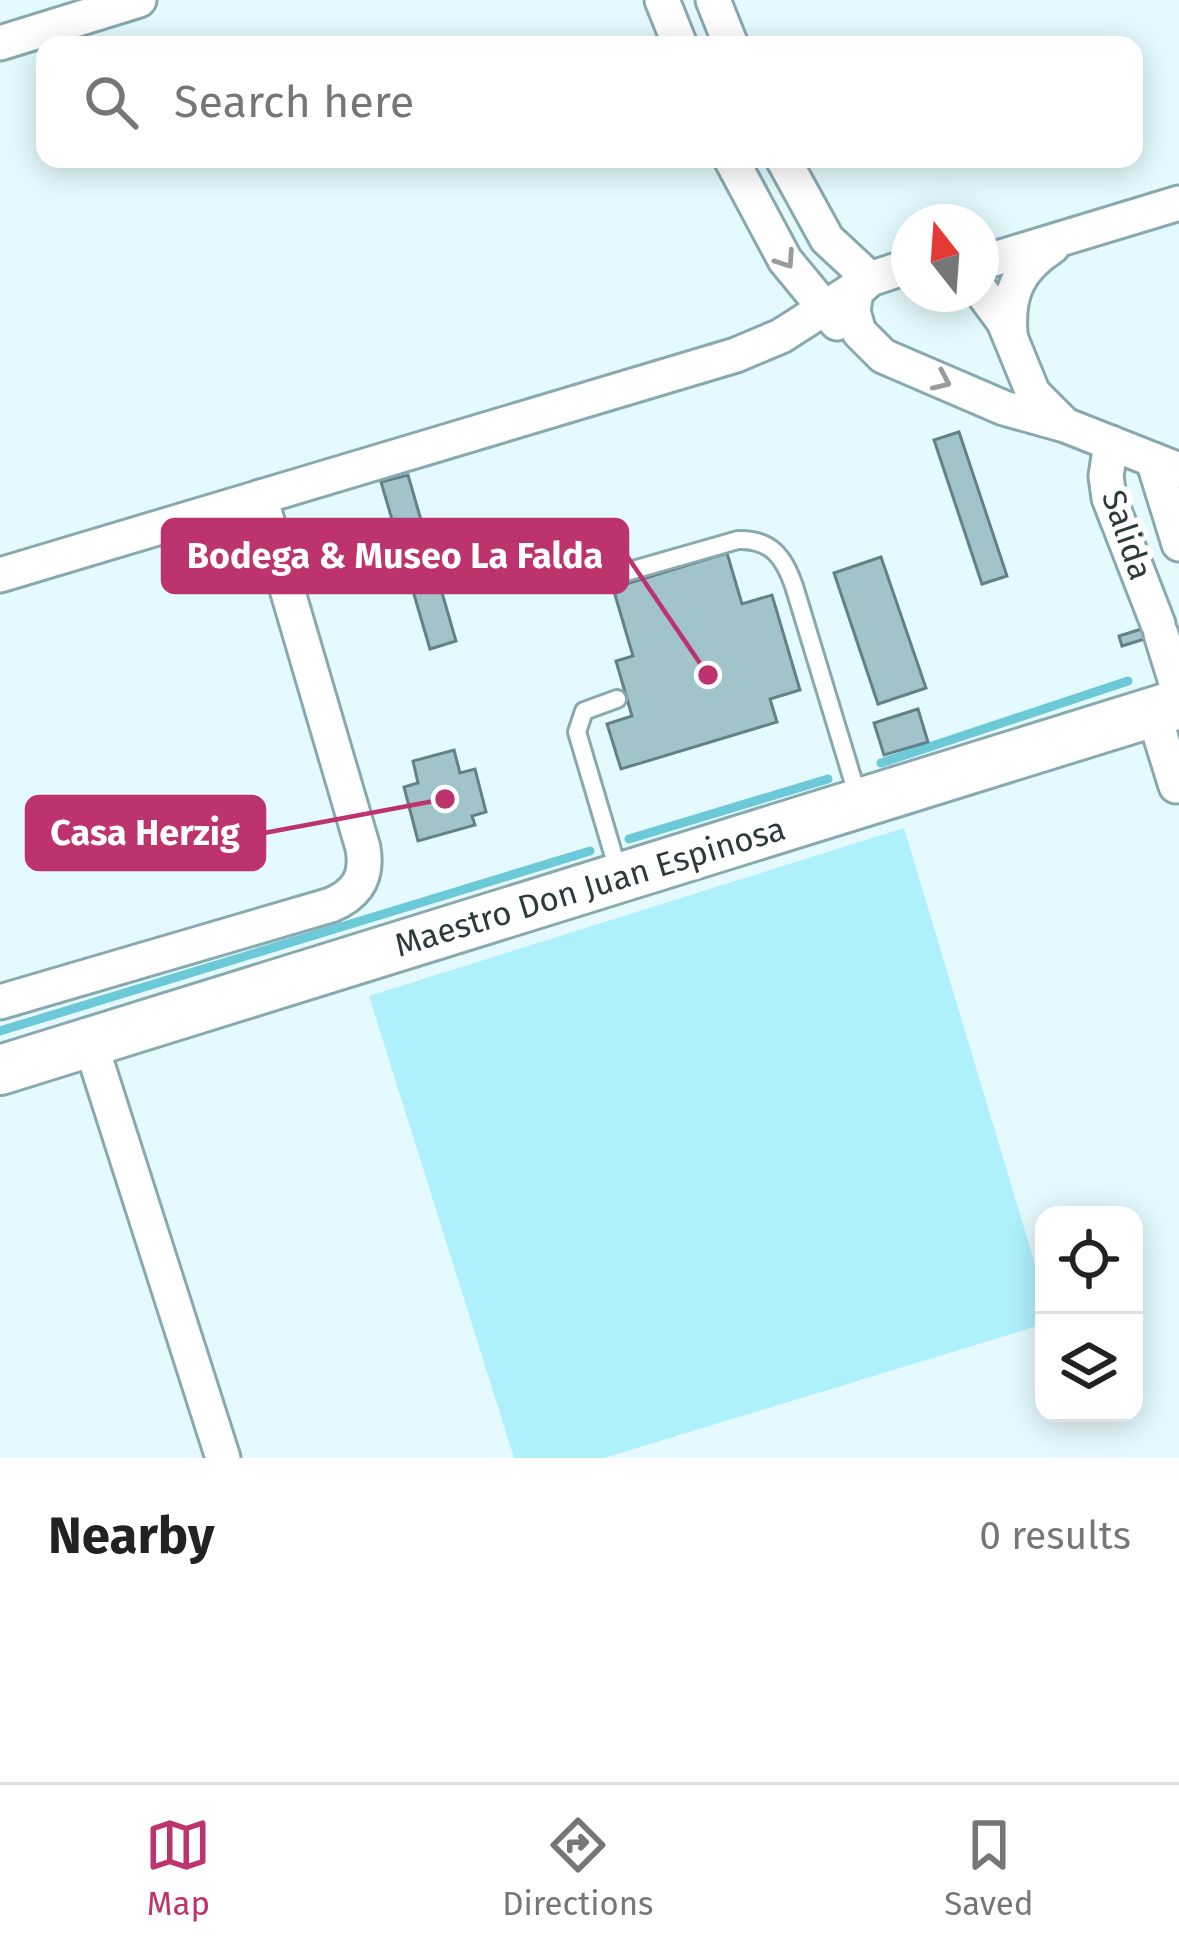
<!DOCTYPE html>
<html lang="en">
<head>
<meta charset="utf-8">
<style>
  :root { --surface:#fff; --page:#f6f6f6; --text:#222; --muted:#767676; --line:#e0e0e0; --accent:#bd336e }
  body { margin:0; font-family:"Fira Sans",sans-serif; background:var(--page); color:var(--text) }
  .controls { position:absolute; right:36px; bottom:36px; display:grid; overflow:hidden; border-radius:24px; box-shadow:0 6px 30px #0003 }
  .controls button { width:108px; height:108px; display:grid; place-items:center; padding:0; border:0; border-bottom:3px solid var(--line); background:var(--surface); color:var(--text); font:60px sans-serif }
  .compass { position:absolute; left:891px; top:204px; width:108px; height:108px; border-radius:50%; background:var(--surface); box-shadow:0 6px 30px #0003; rotate:343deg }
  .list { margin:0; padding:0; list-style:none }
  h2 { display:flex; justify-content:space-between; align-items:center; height:156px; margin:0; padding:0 48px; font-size:51px }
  h2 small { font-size:39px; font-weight:400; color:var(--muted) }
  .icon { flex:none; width:66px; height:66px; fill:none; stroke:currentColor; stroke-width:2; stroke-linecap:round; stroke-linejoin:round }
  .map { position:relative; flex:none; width:1179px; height:1458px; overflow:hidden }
  .search { position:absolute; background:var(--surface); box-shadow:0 6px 30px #0003; left:36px; right:36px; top:36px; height:132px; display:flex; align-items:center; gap:30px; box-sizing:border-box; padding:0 42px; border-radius:24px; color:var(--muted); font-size:45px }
  .sheet { height:324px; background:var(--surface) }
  nav { display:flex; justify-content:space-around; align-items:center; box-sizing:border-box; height:168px; border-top:3px solid var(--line); background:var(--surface); font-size:33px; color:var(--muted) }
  nav a { display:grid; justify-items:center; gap:6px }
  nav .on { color:var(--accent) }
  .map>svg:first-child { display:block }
  .green { fill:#aef1fc }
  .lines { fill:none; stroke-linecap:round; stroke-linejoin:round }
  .stream { stroke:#6cc9d8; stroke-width:9 }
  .building { fill:#a1c4ca; stroke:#618288; stroke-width:3 }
  .service-casing { stroke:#87a9af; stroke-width:22 }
  .minor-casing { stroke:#87a9af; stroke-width:39 }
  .secondary-casing { stroke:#87a9af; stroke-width:54 }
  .service { stroke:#fff; stroke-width:16 }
  .minor { stroke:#fff; stroke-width:33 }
  .secondary { stroke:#fff; stroke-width:48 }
  .oneway { stroke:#969c9e }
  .labels { text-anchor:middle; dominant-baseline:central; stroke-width:12; stroke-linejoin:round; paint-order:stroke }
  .street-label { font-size:33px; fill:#2c3a3c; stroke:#fff }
  .leader { fill:none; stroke:#bd336e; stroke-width:4.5 }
  .callout-dot { fill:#bd336e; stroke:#fff; stroke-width:4.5 }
  .callout { fill:#bd336e; stroke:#bd336e; stroke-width:4.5 }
  .callout-label { font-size:36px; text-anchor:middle; font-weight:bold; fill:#fff }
</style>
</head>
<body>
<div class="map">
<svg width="1179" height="1458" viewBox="0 0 1179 1458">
  <rect width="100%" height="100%" fill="#e4fafe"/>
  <path class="green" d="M904 828 1044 1294V1324L604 1458H514L369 996Z"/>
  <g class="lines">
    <g class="stream">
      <path d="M881 763 1128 681"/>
      <path d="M629 839 828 779"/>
      <path d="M0 1031 590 851"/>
    </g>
  </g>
  <g class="building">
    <path d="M959 432 1007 576 982 584 934 440Z"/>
    <path d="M408 475 456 641 430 649 381 482Z"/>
    <path d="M727 553 742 604 772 595 800 690 770 699 777 722 621 769 607 724 632 716 616 661 633 656 613 588Z"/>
    <path d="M881 557 926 688 878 704 834 573Z"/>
    <path d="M1148 627 1151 637 1122 646 1119 636Z"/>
    <path d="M918 709 928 742 884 755 874 723Z"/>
    <path d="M454 750 460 773 475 769 486 812 472 816 475 825 418 841 404 787 418 783 413 761Z"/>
  </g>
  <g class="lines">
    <defs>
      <g id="service">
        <path d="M612 576 738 540C771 539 784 557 794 586L858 797"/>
        <path d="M617 699 584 711 577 732 620 877"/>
      </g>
      <g id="minor">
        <path d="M662 0 680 45"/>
        <path d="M713 0 731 45"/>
        <path d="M0 43 139 0"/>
        <path d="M731 159 785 260 837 323"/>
        <path d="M981 263 1179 203"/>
        <path d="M909 266 870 279 856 292 853 311 859 332 883 356 1004 408 1065 425 1179 470"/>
        <path d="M981 291 1004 322 1033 393 1064 424"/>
        <path d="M1010 333C1007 294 1018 269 1052 247"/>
        <path d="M1111 443 1106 476 1109 498 1158 624"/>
        <path d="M1153 460 1179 544"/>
        <path d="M0 575 736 355 781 336 870 279 827 239 783 159"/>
        <path d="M1161 634 1179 692"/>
        <path d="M1153 712 1176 786"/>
        <path d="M0 1002 331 905C357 894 368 877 363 848L260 497"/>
        <path d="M90 1042 223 1458"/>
      </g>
      <path id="secondary" d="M0 1070 1179 704"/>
    </defs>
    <use href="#service" class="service-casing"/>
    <use href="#minor" class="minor-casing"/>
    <use href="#secondary" class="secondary-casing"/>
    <use href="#service" class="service"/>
    <use href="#minor" class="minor"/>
    <use href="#secondary" class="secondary"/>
  </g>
  <defs><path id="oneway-chevron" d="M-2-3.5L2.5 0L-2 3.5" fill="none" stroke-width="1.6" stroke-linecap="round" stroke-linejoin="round" transform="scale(3)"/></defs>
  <g class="oneway">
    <use href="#oneway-chevron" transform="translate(786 260) rotate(56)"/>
    <use href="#oneway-chevron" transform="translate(942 381) rotate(24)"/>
  </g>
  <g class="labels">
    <g class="street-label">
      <text transform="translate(1127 535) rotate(71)">Salida</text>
      <text transform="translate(590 887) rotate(-17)">Maestro Don Juan Espinosa</text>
    </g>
  </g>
  <path class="leader" d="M708 675L627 556M445 799L264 833"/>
  <g class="callout-dot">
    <circle cx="708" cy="675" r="12"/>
    <circle cx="445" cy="799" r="12"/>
  </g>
  <g class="callout">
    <rect x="163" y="520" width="464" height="72" rx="12"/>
    <rect x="27" y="797" width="237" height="72" rx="12"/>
  </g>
  <g class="callout-label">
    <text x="395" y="568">Bodega &amp; Museo La Falda</text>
    <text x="145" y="845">Casa Herzig</text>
  </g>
</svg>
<div class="controls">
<button><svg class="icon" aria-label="locate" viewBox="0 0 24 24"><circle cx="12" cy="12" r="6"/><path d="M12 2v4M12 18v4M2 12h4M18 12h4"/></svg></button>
<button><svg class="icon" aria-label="layers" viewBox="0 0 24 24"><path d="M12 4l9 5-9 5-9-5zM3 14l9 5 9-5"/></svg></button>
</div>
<svg class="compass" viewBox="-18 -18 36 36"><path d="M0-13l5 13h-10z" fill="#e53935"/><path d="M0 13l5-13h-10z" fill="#767676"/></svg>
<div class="search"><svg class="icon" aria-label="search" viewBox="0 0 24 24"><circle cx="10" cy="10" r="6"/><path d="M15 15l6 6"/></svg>Search here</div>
</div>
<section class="sheet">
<h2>Nearby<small>0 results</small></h2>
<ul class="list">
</ul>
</section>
<nav>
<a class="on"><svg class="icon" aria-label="map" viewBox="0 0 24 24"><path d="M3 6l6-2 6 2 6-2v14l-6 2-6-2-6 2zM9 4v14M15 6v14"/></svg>Map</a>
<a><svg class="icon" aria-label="directions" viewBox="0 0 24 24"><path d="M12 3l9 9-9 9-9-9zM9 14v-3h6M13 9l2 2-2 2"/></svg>Directions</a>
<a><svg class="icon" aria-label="saved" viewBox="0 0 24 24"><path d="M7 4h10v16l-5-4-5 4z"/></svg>Saved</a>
</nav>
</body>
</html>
